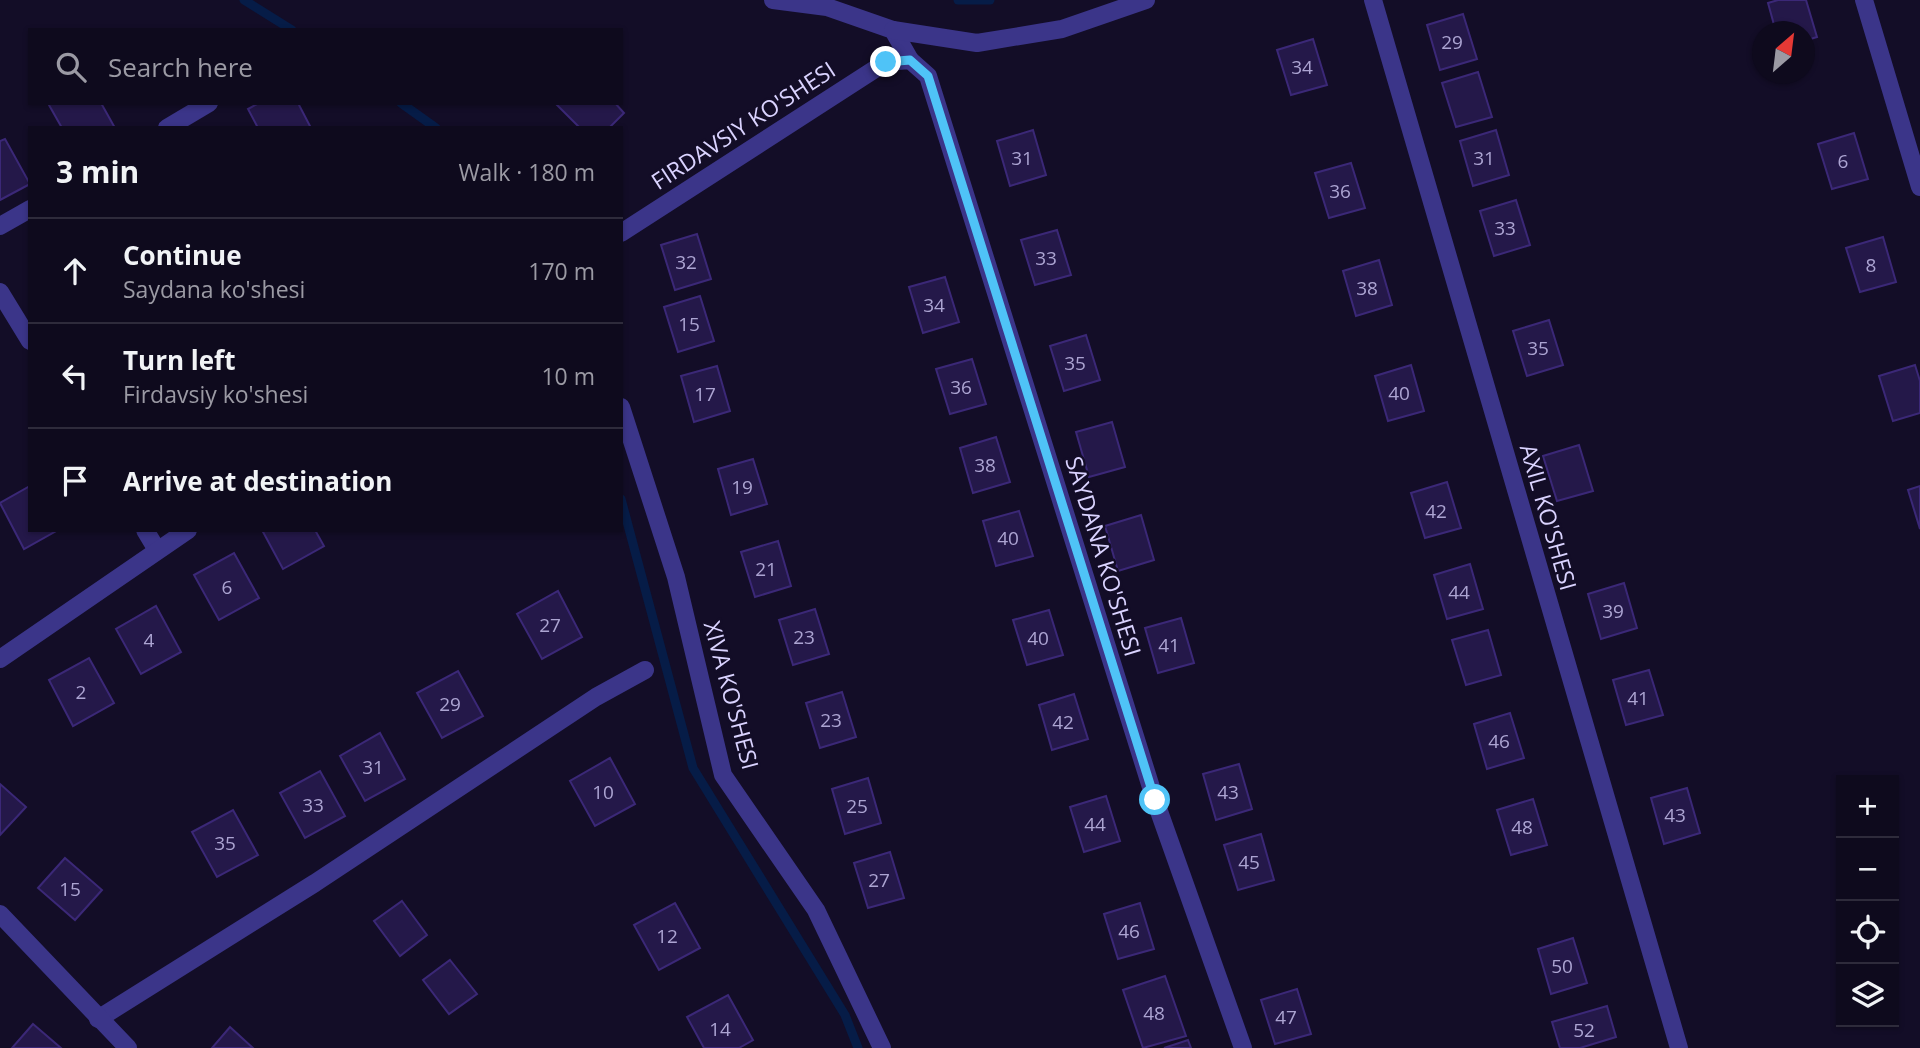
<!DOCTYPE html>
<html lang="en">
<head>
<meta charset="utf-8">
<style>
  :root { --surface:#0e0a1d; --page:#1c182a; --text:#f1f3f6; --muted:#9b9aa4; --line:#2e2b3b }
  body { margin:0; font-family:"Open Sans",sans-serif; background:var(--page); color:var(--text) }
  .controls { position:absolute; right:21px; bottom:21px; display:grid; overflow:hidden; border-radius:0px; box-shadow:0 2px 5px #0004 }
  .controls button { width:63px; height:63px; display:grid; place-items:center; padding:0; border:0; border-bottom:2px solid var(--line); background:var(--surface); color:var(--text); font:35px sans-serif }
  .compass { position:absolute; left:1752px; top:21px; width:63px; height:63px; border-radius:50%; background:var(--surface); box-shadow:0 2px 5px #0004; rotate:28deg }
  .stop { position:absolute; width:21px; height:21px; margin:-16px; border:5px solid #4fc3f7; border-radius:50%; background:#fff }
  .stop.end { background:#4fc3f7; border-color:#fff; box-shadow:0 2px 7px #0008 }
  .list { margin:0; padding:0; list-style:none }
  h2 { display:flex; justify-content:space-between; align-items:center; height:91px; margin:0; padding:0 28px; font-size:30px }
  h2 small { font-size:23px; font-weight:400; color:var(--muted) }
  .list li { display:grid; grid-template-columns:46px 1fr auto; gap:21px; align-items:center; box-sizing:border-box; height:105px; padding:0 28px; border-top:2px solid var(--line) }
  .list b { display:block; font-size:26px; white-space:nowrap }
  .list p { margin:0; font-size:23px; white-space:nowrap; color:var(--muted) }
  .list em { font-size:23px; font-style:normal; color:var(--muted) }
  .icon { flex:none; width:38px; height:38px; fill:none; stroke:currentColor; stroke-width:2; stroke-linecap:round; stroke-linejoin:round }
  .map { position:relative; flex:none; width:1920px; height:1048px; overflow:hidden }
  .search { position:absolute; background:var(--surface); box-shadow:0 2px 5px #0004; left:28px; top:28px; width:595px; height:77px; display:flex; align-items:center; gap:18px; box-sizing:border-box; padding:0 24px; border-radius:0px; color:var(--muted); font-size:26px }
  .panel { position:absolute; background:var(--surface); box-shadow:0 2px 5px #0004; left:28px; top:126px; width:595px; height:406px; border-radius:0px }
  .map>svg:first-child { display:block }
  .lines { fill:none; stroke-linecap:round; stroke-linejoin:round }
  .stream { stroke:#061c47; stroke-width:9 }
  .building { fill:#241849; stroke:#3b2877; stroke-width:2 }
  .service { stroke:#3b3589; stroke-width:18 }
  .minor { stroke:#3b3589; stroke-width:18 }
  .route { stroke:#4fc3f7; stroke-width:9 }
  .labels { text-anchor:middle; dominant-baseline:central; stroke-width:5; stroke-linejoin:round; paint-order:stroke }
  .number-label { font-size:19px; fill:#aca4d2 }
  .street-label { font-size:23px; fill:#dad3ff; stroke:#130d27 }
</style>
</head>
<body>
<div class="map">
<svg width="1920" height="1048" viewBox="0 0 1920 1048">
  <rect width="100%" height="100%" fill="#130d27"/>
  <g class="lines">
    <g class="stream">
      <path d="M244 0 292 30"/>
      <path d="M958 0H990"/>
      <path d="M401 103 436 128"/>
      <path d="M621 499 693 768 845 1015 858 1048"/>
    </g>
  </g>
  <g class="building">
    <path d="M1778 0H1806L1817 37 1804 41V32H1776L1768 3Z"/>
    <path d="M1463 14 1477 59 1440 70 1427 25Z"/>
    <path d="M1313 39 1327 85 1291 95 1277 50Z"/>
    <path d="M1478 72 1492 117 1456 127 1442 83Z"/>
    <path d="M52 103H101L115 128H62L49 105Z"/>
    <path d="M259 103H298L311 128H258L248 109Z"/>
    <path d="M555 103H615L624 113 609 128H580Z"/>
    <path d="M1033 130 1046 175 1010 186 997 141Z"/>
    <path d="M1496 130 1509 175 1473 186 1460 141Z"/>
    <path d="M1854 133 1868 179 1832 189 1818 144Z"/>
    <path d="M5 139 30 184 0 200V141Z"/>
    <path d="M1351 163 1365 208 1329 218 1315 173Z"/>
    <path d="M1516 200 1530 245 1494 256 1480 211Z"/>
    <path d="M1057 230 1071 275 1035 285 1021 240Z"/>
    <path d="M697 234 711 279 675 290 661 245Z"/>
    <path d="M1883 237 1896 282 1860 292 1846 248Z"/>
    <path d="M1379 260 1392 305 1356 316 1343 271Z"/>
    <path d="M945 277 959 322 923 333 909 287Z"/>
    <path d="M700 296 714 341 678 352 664 307Z"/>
    <path d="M1549 320 1563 365 1527 376 1513 331Z"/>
    <path d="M1086 335 1100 380 1064 391 1050 346Z"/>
    <path d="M972 359 986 404 950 414 936 369Z"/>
    <path d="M1411 365 1424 411 1388 421 1375 376Z"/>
    <path d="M1915 365 1920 381V413L1893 421 1879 376Z"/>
    <path d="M717 366 730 411 694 422 681 376Z"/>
    <path d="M1112 422 1125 467 1089 477 1076 432Z"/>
    <path d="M996 437 1010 482 973 493 960 448Z"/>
    <path d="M1579 445 1593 491 1557 501 1543 456Z"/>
    <path d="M753 459 767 504 731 515 718 469Z"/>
    <path d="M1447 482 1461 528 1425 538 1411 493Z"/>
    <path d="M30 486V530H58L24 549 0 503Z"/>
    <path d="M1920 486V529L1908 490Z"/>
    <path d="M1019 511 1033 556 996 566 983 521Z"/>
    <path d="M1141 515 1154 560 1118 571 1105 526Z"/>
    <path d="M262 530H315L324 546 283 569Z"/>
    <path d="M778 541 791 586 755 597 741 552Z"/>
    <path d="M234 553 259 598 219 620 194 575Z"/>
    <path d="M1470 564 1483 609 1447 619 1434 575Z"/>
    <path d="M1624 583 1637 628 1601 639 1588 594Z"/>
    <path d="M558 591 582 637 542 659 517 614Z"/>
    <path d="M156 606 181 652 141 674 116 629Z"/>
    <path d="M815 609 829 654 793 665 779 620Z"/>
    <path d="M1049 610 1063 655 1027 665 1013 620Z"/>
    <path d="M1181 618 1194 663 1158 673 1145 628Z"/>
    <path d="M1488 630 1501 675 1466 685 1452 640Z"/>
    <path d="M89 658 114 703 73 726 49 680Z"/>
    <path d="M1649 670 1663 715 1626 725 1613 680Z"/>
    <path d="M458 671 483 716 442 738 417 693Z"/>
    <path d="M842 692 856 737 820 748 806 703Z"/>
    <path d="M1074 694 1088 739 1052 750 1039 705Z"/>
    <path d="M1510 713 1524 758 1487 769 1474 724Z"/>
    <path d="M380 733 405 779 365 801 340 756Z"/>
    <path d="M610 758 635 804 595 826 570 781Z"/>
    <path d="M1239 764 1252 809 1216 820 1203 774Z"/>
    <path d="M320 771 345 816 305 838 280 793Z"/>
    <path d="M868 778 881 823 845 834 832 789Z"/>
    <path d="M0 784 26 807 0 835Z"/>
    <path d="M1687 788 1700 833 1664 844 1651 798Z"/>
    <path d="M1106 796 1120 841 1084 852 1070 807Z"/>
    <path d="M1533 799 1547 845 1511 855 1497 810Z"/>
    <path d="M233 810 258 855 217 877 192 832Z"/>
    <path d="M1261 834 1274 880 1238 890 1224 845Z"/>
    <path d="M890 852 904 898 868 908 854 863Z"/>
    <path d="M65 858 102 890 75 920 38 888Z"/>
    <path d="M402 901 427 935 400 956 374 921Z"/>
    <path d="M675 903 700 948 659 970 634 925Z"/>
    <path d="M1140 903 1154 949 1118 959 1104 914Z"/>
    <path d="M1573 938 1587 983 1551 994 1538 949Z"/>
    <path d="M450 960 477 994 449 1014 423 980Z"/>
    <path d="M1165 976 1186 1036 1143 1048 1123 990Z"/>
    <path d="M1297 989 1311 1034 1275 1044 1261 1000Z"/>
    <path d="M728 995 753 1040 739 1048H704L687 1017Z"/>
    <path d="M1607 1006 1616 1037 1580 1048H1560L1552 1022Z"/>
    <path d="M33 1024 61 1048H12Z"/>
    <path d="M230 1027 253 1048H212Z"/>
    <path d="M1188 1040 1191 1048H1164Z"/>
  </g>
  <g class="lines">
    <g class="service">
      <path d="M773 0 827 7 893 30 910 60"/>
      <path d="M893 30 977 43 1062 29 1146 0"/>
      <path d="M167 128 209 103"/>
      <path d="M0 226 30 209"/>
      <path d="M0 292 30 341"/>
      <path d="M621 407 676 577 723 775 816 910 882 1048"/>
      <path d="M145 530 157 550"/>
      <path d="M98 1019 315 883 596 697 645 670"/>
    </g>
    <g class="minor">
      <path d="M1373 0 1679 1048"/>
      <path d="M1864 0 1920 187"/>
      <path d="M621 233 886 62 910 60 928 76 1155 800 1243 1048"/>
      <path d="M0 659 188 530"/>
      <path d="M0 914 128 1048"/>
    </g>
  </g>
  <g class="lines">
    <path class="route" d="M886 62 910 60 928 76 1155 800"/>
  </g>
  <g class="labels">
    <g class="number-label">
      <text x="1452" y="42">29</text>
      <text x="1302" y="67">34</text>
      <text x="1022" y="158">31</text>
      <text x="1484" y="158">31</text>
      <text x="1843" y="161">6</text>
      <text x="1340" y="191">36</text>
      <text x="1505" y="228">33</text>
      <text x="1046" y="258">33</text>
      <text x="686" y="262">32</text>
      <text x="1871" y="265">8</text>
      <text x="1367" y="288">38</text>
      <text x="934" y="305">34</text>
      <text x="689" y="324">15</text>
      <text x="1538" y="348">35</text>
      <text x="1075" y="363">35</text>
      <text x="961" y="387">36</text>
      <text x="1399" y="393">40</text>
      <text x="705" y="394">17</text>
      <text x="985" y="465">38</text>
      <text x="742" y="487">19</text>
      <text x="1436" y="511">42</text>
      <text x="1008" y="538">40</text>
      <text x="766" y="569">21</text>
      <text x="227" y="587">6</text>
      <text x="1459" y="592">44</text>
      <text x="1613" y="611">39</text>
      <text x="550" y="625">27</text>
      <text x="804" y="637">23</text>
      <text x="1038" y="638">40</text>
      <text x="149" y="640">4</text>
      <text x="1169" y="645">41</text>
      <text x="81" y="692">2</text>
      <text x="1638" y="698">41</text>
      <text x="450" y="704">29</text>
      <text x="831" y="720">23</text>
      <text x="1063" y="722">42</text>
      <text x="1499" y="741">46</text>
      <text x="373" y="767">31</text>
      <text x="603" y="792">10</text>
      <text x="1228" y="792">43</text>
      <text x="313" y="805">33</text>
      <text x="857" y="806">25</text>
      <text x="1675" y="815">43</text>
      <text x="1095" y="824">44</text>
      <text x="1522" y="827">48</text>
      <text x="225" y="843">35</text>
      <text x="1249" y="862">45</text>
      <text x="879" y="880">27</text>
      <text x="70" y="889">15</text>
      <text x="1129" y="931">46</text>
      <text x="667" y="936">12</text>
      <text x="1562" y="966">50</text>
      <text x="1154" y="1013">48</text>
      <text x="1286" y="1017">47</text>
      <text x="720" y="1029">14</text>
      <text x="1584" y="1030">52</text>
    </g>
    <g class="street-label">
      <text transform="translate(743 125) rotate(-33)">FIRDAVSIY KO'SHESI</text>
      <text transform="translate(1549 517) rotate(74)">AXIL KO'SHESI</text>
      <text transform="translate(1104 556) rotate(73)">SAYDANA KO'SHESI</text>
      <text transform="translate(732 695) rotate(75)">XIVA KO'SHESI</text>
    </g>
  </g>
</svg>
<div class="controls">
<button>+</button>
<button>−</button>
<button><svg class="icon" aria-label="locate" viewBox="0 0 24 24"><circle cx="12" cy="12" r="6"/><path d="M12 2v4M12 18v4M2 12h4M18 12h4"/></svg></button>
<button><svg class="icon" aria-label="layers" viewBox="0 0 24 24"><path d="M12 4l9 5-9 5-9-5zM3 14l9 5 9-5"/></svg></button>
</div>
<svg class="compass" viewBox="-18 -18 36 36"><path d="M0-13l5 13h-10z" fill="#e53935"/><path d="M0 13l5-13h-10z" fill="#9b9aa4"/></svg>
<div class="stop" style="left:1155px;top:800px"></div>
<div class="stop end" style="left:886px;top:62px"></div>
<div class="search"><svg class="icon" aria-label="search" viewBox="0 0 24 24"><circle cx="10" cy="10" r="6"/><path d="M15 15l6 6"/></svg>Search here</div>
<section class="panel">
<h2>3 min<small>Walk · 180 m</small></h2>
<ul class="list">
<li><svg class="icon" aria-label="ahead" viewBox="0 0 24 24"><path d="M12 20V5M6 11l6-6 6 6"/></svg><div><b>Continue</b><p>Saydana ko'shesi</p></div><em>170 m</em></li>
<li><svg class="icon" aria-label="left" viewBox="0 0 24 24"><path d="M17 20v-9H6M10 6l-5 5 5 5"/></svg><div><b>Turn left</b><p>Firdavsiy ko'shesi</p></div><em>10 m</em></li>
<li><svg class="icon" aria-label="arrive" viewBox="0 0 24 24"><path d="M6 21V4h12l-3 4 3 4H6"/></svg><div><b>Arrive at destination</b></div></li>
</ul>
</section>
</div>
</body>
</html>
